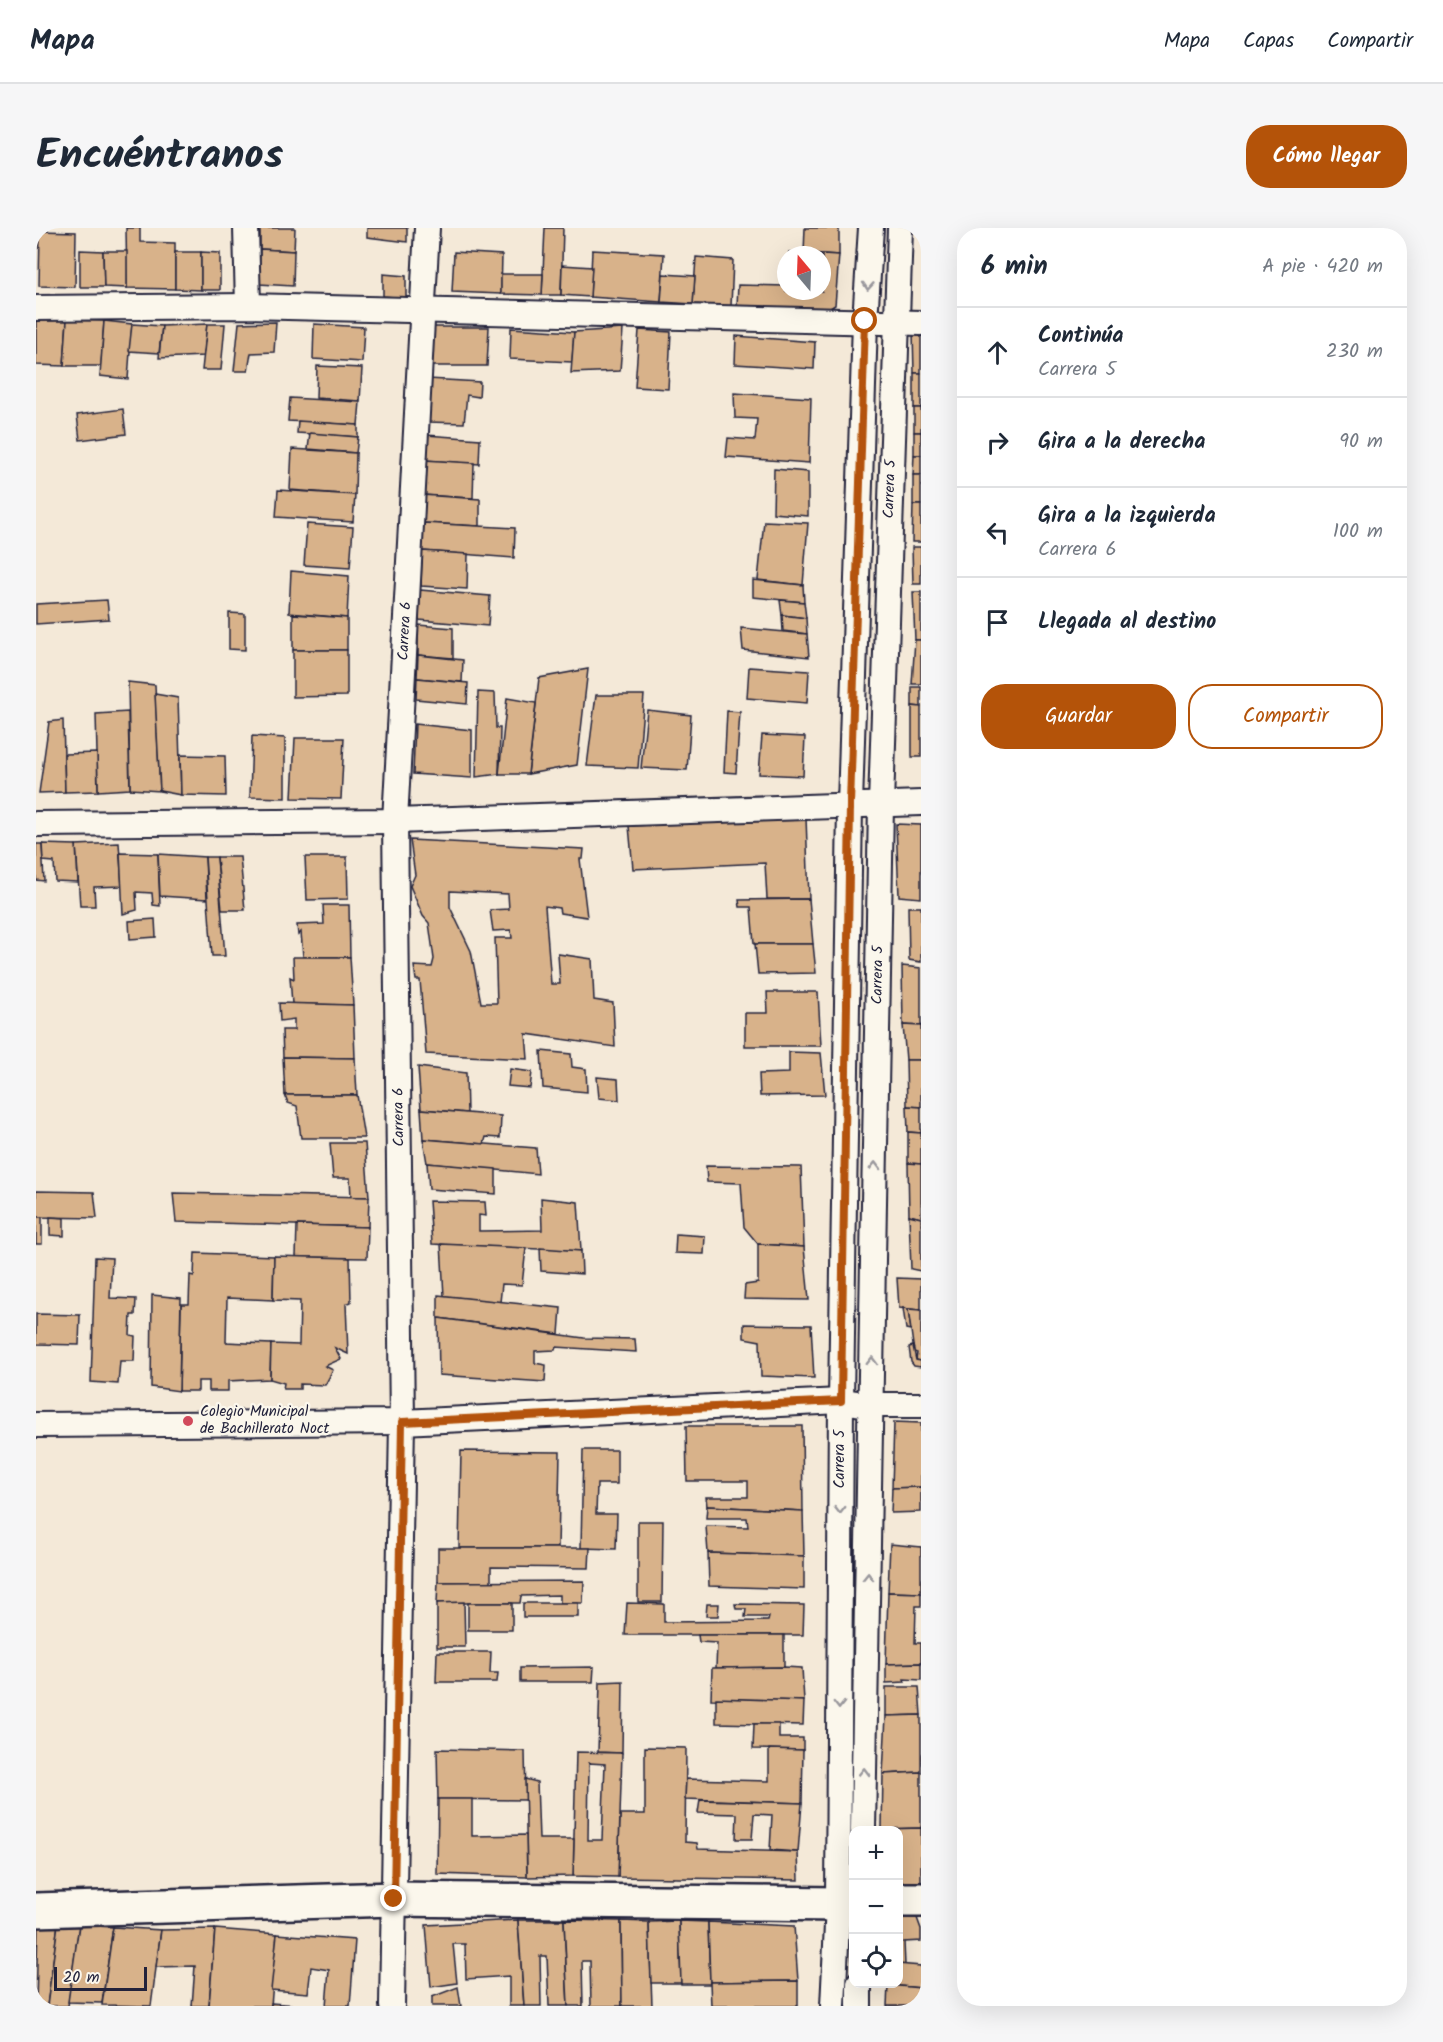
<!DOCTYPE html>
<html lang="es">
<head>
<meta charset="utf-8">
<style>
  :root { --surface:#fff; --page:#f6f6f7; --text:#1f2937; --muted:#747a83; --line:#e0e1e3; --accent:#b45309 }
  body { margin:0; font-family:Kalam,sans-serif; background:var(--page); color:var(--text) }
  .controls { position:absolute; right:18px; bottom:18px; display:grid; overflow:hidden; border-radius:12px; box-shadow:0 6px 24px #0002 }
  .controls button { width:54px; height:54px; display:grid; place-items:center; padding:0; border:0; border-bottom:2px solid var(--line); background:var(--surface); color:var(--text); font:30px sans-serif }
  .compass { position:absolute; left:741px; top:18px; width:54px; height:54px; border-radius:50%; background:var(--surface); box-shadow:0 6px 24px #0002; rotate:341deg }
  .scale { position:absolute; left:18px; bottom:15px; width:93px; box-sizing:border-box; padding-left:6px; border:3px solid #22223b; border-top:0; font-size:16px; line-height:21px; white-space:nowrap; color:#22223b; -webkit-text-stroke:4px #fbf7ec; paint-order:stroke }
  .stop { position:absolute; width:18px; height:18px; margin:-14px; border:4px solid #b45309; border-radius:50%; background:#fff }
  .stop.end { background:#b45309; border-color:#fff; box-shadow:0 2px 6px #0008 }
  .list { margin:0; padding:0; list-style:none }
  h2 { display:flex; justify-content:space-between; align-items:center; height:78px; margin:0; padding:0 24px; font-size:26px }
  h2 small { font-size:20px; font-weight:400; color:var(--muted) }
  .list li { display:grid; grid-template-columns:39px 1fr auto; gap:18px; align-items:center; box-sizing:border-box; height:90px; padding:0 24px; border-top:2px solid var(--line) }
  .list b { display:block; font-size:22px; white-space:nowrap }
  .list p { margin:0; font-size:20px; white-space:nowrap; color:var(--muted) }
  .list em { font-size:20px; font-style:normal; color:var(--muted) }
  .actions { display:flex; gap:12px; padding:18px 24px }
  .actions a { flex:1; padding:14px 0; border:2px solid var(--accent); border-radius:24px; text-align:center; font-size:21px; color:var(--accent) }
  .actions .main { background:var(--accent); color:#fff }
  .icon { flex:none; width:33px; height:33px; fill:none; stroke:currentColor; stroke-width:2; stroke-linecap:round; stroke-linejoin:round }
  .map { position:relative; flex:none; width:885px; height:1778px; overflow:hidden; border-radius:24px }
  header { display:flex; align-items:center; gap:36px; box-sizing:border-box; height:84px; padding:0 30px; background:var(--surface); border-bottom:2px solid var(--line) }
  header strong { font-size:28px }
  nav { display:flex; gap:33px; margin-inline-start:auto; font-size:21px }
  .intro { display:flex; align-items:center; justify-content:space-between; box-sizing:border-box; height:144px; padding:0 36px }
  h1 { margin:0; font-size:42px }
  .button { padding:15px 27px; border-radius:24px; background:var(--accent); color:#fff; font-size:21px; font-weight:700 }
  main { display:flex; gap:36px; padding:0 36px }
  aside { flex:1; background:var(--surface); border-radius:24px; box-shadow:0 6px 24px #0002 }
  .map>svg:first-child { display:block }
  .building { fill:#d8b28a; stroke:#22223b; stroke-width:1.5; fill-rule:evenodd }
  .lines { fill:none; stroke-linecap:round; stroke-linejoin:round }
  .street-casing { stroke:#22223b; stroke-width:28 }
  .secondary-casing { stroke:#22223b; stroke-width:38 }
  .street { stroke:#fbf7ec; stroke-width:24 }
  .secondary { stroke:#fbf7ec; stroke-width:33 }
  .oneway { stroke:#99979c }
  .route { stroke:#b45309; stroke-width:8 }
  .poi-dot { fill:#d1495b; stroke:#fbf7ec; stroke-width:2 }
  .labels { text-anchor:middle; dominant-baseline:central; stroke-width:4.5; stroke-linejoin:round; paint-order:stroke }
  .street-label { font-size:15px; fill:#22223b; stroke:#fbf7ec }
  .poi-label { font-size:15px; fill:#22223b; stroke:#fbf7ec; text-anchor:start }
</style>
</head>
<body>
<header>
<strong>Mapa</strong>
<nav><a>Mapa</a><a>Capas</a><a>Compartir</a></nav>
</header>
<div class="intro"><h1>Encuéntranos</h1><a class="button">Cómo llegar</a></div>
<main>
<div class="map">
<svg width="885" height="1778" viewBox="0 0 885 1778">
  <rect width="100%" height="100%" fill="#f4e9d8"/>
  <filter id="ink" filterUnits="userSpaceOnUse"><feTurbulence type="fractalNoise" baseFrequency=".0167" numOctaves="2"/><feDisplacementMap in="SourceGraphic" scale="12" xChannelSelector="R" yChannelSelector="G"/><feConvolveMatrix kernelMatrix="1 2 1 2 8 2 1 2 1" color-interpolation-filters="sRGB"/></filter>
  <g filter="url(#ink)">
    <g class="building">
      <path d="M90 0H104V14L139 15V61L91 60Z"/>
      <path d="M224 0H259L258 23 224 21Z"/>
      <path d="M331 0H371V14L331 9Z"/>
      <path d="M509 0H527L525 67H506Z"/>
      <path d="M769 0H803V27L768 25Z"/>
      <path d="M4 3 40 4 39 59 3 58Z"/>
      <path d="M224 21 258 23 257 58 223 56Z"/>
      <path d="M44 22 67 23 68 59H44Z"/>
      <path d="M556 22 628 26 625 74 554 69Z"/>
      <path d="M67 23H91V60L68 59Z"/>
      <path d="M139 24H165V62L139 61Z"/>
      <path d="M165 24 184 25V62H165Z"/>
      <path d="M418 24 466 27 465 66 416 64Z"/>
      <path d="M753 24 803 27 799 77 789 83 701 78 702 57 750 58V63H786V27H753Z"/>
      <path d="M660 29 697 32 695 78 657 76Z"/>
      <path d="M526 37 556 39 554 69 525 67Z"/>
      <path d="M347 46 370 48V70L347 68Z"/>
      <path d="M465 46H507L506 67 465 66Z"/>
      <path d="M627 46 659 48 657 76 625 74Z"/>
      <path d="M0 91 31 92 28 138 0 137Z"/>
      <path d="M31 92 68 93 65 138H28Z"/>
      <path d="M68 93 96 96 92 151 64 148Z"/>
      <path d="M240 94 238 124 215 125 212 143H198L203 95Z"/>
      <path d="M96 96 126 98 123 125 93 123Z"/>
      <path d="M171 96 168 128 123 130 126 98Z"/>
      <path d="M171 96H189L185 142H166Z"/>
      <path d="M278 96 328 99 326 134 277 131Z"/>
      <path d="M395 99H453L451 138H393Z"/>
      <path d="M475 100 538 104 536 134 474 131Z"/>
      <path d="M587 101 584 143 535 145 538 104Z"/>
      <path d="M603 102 635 104 632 161 599 159Z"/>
      <path d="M877 103H885V145H878Z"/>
      <path d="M700 108 779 114 778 141 699 136Z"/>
      <path d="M281 138 326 140 324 173 280 170Z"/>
      <rect x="878" y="145" width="7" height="35"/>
      <path d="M392 151 444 154 443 169 431 167 428 195 391 194Z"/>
      <path d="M698 165 775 170 773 235 690 229 692 210 719 212 721 191 699 190Z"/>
      <path d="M254 170 324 174 322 197 252 193Z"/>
      <rect x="878" y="180" width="7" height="24"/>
      <path d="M87 181 90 206 44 212 41 187Z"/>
      <path d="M262 193 322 197V209L261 205Z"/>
      <rect x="878" y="204" width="7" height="23"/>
      <path d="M274 205 322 209 320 225 272 221Z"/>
      <path d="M390 207 444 211 443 236 388 232Z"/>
      <path d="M256 221 320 225 319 267 254 262Z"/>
      <path d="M878 227H885V247H877Z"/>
      <path d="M388 232 438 235 437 270 386 267Z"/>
      <path d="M738 241 772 244V288L737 285Z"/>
      <rect x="877" y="247" width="8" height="30"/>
      <path d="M242 262 319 267 317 294 240 289Z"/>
      <path d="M386 267 444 271V298L387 295Z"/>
      <path d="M877 277H885V314H876Z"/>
      <path d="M728 293 772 295 767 357 722 352Z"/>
      <path d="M387 295 479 300 478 330 386 323Z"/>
      <path d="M271 296 317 299 314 340 268 337Z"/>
      <path d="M876 319H885V356H877Z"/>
      <path d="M386 323 432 326 431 361 385 358Z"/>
      <path d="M255 343 313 348 311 390 253 385Z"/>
      <path d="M717 352 767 357 768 374 717 369Z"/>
      <path d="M384 362 454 368 452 398 383 392Z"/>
      <path d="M877 364H885V412H879Z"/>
      <path d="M71 372 73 391 0 396V376Z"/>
      <path d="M744 372 768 374 770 390 746 387Z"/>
      <path d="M193 385 209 386V422L193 421Z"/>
      <path d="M257 386 311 390V422H257Z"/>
      <path d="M746 387 770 390 771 406 747 403Z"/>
      <path d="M382 397 417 400V430L382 427Z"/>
      <path d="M705 400 771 406 773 429 707 422Z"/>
      <path d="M879 412H885V456H876Z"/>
      <path d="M257 422H311V468L257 469Z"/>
      <path d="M382 427 427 432 426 454 381 450Z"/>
      <path d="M713 439 773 443 771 475 711 470Z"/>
      <path d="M552 441 541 537 492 546 503 450Z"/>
      <path d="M381 450 432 455 431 476 380 471Z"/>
      <path d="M92 454 119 457 124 563 94 561Z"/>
      <path d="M876 459H885V479L876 478Z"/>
      <path d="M442 464 459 465 460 500H464L463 546 440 549Z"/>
      <path d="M119 466 142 470 145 567 124 563Z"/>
      <path d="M560 467H608L602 540 551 538Z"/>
      <path d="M471 470 500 475 492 546H463Z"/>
      <path d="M876 478 885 479V529H876Z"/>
      <path d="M611 482 655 487 651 542 605 540Z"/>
      <path d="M691 483 704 484 700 545 688 544Z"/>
      <path d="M92 484 94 561 62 563 60 486Z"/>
      <path d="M27 492 29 564 3 565 13 494Z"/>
      <path d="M379 496 436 502V550L377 546Z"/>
      <path d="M726 507 769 509 767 548 723 546Z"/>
      <path d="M216 508 249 510V570L214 569Z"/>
      <path d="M259 510H308L305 571 256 570Z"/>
      <path d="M61 525 62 563 29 564 28 526Z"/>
      <path d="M144 527 189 528 190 568 145 567Z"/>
      <path d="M770 590 773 671H731L729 635 597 641 593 598Z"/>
      <path d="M860 596 885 597V670L863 668Z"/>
      <path d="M374 612 548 621 547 631H544L551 689 524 685 523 680 509 678 515 756H524L522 726 556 731 558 772 577 775 579 819 490 806 492 831 390 826 384 752H380L378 738 396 739 398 731 393 695 387 688 374 658 379 647ZM414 663 472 666 473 681 454 682 457 703 475 702 476 710H459L461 775H445L435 723 414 679Z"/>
      <path d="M83 615 86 658 58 659 59 678H44L40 617Z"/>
      <path d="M0 616H6L8 653 0 652Z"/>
      <path d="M6 616 40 617 42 654 19 653 18 634 7 633Z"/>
      <path d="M84 625 122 626 124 678 117 677 116 665 100 664 101 682 87 686Z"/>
      <path d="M122 626 169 629 171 671 124 668Z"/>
      <path d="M169 629H181L189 728H176Z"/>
      <path d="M181 629H204L209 682H186Z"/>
      <path d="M269 629H311L312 671 271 672Z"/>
      <path d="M773 671 777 716H718L715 679H704L703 672Z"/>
      <path d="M287 677H313L314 729H267L265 704 262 707 261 697 288 696Z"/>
      <path d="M872 679H885V734L873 732Z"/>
      <path d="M119 691 120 709 94 711 93 693Z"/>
      <path d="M719 716H777L780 745 722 746Z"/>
      <path d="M257 729H314L317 777 256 776 254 749 258 751Z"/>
      <path d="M866 738 885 740V798L867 797Z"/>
      <path d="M731 764H782L785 818H709V785H732Z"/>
      <path d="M243 775 317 777 319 830 247 829 246 802H258V791L244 793Z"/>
      <path d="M867 797 885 798V832H870Z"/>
      <path d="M505 823 535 826 536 839 550 841 551 864 507 860Z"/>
      <path d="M753 824 785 825 789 867 724 868 723 846 753 845Z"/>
      <path d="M247 829 319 830 321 867H249Z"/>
      <path d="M870 832H885V879L871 878Z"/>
      <path d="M382 839 430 845 431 885 385 881Z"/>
      <path d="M474 841 496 844 494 860 472 858Z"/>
      <path d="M561 849 582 851 583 872 563 870Z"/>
      <path d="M249 867H321L328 910H265L261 878 252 875Z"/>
      <path d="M871 878 885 879V905L872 904Z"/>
      <path d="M385 881 465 888 464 910 450 909 448 916 387 911Z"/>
      <path d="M872 904 885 905V936L872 935Z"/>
      <path d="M387 911 500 920 502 946 391 935Z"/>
      <path d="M294 915H329L333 969H315L314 950H297Z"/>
      <path d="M391 935 460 941V966L393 961Z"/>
      <path d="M872 935 885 936V990L873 987Z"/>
      <path d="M670 938 765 939 768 1019 722 1016 708 999 705 955 671 954Z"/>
      <path d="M0 963 58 964 61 990 0 989Z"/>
      <path d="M137 965 333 969 332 999 140 994Z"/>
      <path d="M505 970 542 974 545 1023 396 1016 393 973 449 974 450 988 443 987V1003L506 1002Z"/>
      <path d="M873 987 885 990V1043L875 1041Z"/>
      <rect x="0" y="989" width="6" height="27"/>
      <path d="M14 989 28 990V1008L14 1007Z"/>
      <path d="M261 997 332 999 331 1030 260 1029Z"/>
      <path d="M640 1006 669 1008 668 1026 639 1025Z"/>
      <path d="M405 1016 490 1020 486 1057 466 1056 464 1074 408 1068Z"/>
      <path d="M722 1016 768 1019 773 1072 708 1071 709 1057 722 1055Z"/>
      <path d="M504 1020 545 1023 546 1046 505 1043Z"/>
      <path d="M159 1025 238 1028 237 1072 191 1070 190 1114 235 1116 234 1151 192 1153V1163H173V1153H162V1163H143L145 1076H153L154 1047 158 1048Z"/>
      <path d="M238 1028 314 1030 315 1074 310 1076 312 1126 299 1120 305 1131 289 1138 297 1142 289 1157 264 1156V1161H247L248 1155 234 1151 235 1116 263 1117 264 1073 237 1072Z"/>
      <path d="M59 1029 76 1030 74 1070 100 1071 99 1087H95L94 1107 99 1108 98 1133H84L82 1156 55 1154Z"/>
      <path d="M861 1050 885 1051V1082L863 1080Z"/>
      <path d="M116 1067 145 1070 143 1163 115 1159Z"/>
      <path d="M402 1067 525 1080 523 1106 402 1090Z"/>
      <path d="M867 1080 872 1081 875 1102 870 1101Z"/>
      <path d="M872 1081 885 1082V1133L880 1132 881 1125 878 1124Z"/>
      <path d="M0 1086 44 1087 43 1117 0 1116Z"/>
      <path d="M402 1090 548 1110 599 1111 600 1124 520 1119 519 1122 499 1123V1135L510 1137 509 1154 403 1147Z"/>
      <path d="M708 1096 775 1097 778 1150 725 1148 724 1113 708 1110Z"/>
      <path d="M877 1118 880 1132 885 1133V1139L878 1138 875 1134 873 1119Z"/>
      <path d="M858 1194 885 1195V1259L856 1260Z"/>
      <path d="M650 1198H766L767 1283 671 1278 670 1269H712V1253H651Z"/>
      <path d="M547 1222H581V1256H561L560 1286H581L580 1321 545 1320Z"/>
      <path d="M425 1223 524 1224 522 1320H423Z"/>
      <path d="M885 1259V1284L855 1285 856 1260Z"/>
      <path d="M671 1278 767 1283 768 1328 672 1325 670 1298 712 1299 711 1290H670Z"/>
      <path d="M602 1293H627L626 1374H602Z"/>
      <path d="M854 1316 885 1319V1365L852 1364Z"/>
      <path d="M402 1320H554L553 1340 455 1339V1354H402Z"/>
      <path d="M672 1325 768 1328V1361L673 1358Z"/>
      <path d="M548 1353 547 1375H524V1367L485 1368 484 1375H401L402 1354Z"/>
      <path d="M852 1364 885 1365V1378H880L879 1415H885V1435L850 1436Z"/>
      <path d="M428 1374 429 1419H401V1375Z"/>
      <rect x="432" y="1375" width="44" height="27"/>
      <rect x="487" y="1375" width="55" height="14"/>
      <path d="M591 1375 628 1376V1394L732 1393 733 1389H709L710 1381H700L699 1376 768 1377 767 1407H589Z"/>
      <path d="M671 1376H683L682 1388H670Z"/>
      <path d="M662 1407H748V1439L680 1440 681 1415 663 1414Z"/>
      <path d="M401 1424H455L454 1445H462L461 1454H400Z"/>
      <path d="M885 1435V1452L868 1451 869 1454 850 1455V1436Z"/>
      <path d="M558 1439 557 1454H484V1440Z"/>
      <path d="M748 1439 766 1440 768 1473 675 1471 676 1440Z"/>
      <path d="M587 1453 586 1525 562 1524 564 1454Z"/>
      <path d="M850 1459H883L885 1487 850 1488Z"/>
      <path d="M680 1470 768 1473 767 1497 680 1495Z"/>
      <path d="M885 1487V1544L847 1546 850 1488Z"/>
      <path d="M718 1496H743V1510H767V1522L717 1521Z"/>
      <path d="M609 1519 650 1520 649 1614 661 1615 662 1621 762 1624 763 1652 582 1649 584 1586H609Z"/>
      <path d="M401 1521 489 1523 490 1572 402 1571Z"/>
      <path d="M733 1521 767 1522 766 1575 649 1571 650 1551 733 1553Z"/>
      <path d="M540 1524 586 1525 582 1649 537 1648ZM553 1535 569 1536 566 1612H552Z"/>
      <path d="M885 1544V1600L846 1601 847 1546Z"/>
      <path d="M489 1551 501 1554 503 1611H538L537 1648 491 1649Z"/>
      <path d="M402 1571H436V1608L490 1607 491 1649 401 1646Z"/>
      <path d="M664 1572 766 1575 762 1624 734 1622 736 1587 718 1586 716 1611H700L701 1586 662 1585Z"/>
      <path d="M885 1600V1657L862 1659V1602L846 1601Z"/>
      <path d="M862 1690H881L885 1701V1713L868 1714 869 1737 862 1736Z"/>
      <path d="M482 1692 488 1778H473V1748L430 1751 429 1716H417L421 1755 395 1759 390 1697Z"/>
      <path d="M482 1692H528L532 1778H513L511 1728H504L505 1778H488Z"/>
      <path d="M528 1692 585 1693 586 1778H555L554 1733H546L547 1778H532Z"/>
      <path d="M585 1693 613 1694 616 1778H586Z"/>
      <path d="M643 1693 645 1755H615L613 1694Z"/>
      <path d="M643 1693 672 1694 674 1756H645Z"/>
      <path d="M672 1694 758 1698 762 1753 674 1754Z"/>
      <path d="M2 1696H22L11 1778H0Z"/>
      <path d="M22 1696 43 1697 32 1778H11Z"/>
      <path d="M43 1697 77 1699 66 1775 32 1774Z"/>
      <path d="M77 1699 125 1702 115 1778 66 1777Z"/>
      <path d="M179 1701 173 1778H156L159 1738 120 1739 125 1702Z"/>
      <path d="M179 1701 241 1706 235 1778H173Z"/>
      <path d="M241 1706 319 1712 314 1778H290L293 1742 275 1739 272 1765 235 1762Z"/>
      <path d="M862 1736 885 1738V1760L852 1757 862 1756Z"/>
      <path d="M762 1753V1778H675L674 1754Z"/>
      <path d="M852 1757 885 1760V1778H851Z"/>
      <path d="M422 1759 425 1778H396V1769Z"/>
      <path d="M235 1775 274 1778H235Z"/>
    </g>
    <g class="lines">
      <defs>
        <g id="street">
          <path d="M210 0 212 78"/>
          <path d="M0 80 212 78 885 95"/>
          <path d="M0 596 359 593 885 575"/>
          <path d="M0 1197 366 1194 805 1173 835 1177H885"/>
          <path d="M827 1602 845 576 864 0"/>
          <path d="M356 1778 366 1194 359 593 391 0"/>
          <path d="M797 1778 802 1676 805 1173 814 577 829 93 835 0"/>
          <path d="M823 1778V1756"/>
        </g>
        <g id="secondary">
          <path d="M862 1672H885"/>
          <path d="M0 1682 358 1671 802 1676 818 1674"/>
        </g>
      </defs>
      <use href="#street" class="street-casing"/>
      <use href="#secondary" class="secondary-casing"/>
      <use href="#street" class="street"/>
      <use href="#secondary" class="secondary"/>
    </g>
    <defs><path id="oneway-chevron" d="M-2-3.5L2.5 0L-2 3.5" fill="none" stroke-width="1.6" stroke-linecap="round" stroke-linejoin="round" transform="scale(1.5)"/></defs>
    <g class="oneway">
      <use href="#oneway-chevron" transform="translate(832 58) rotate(94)"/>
      <use href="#oneway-chevron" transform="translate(839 938) rotate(-89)"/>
      <use href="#oneway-chevron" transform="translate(836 1133) rotate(-89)"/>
      <use href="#oneway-chevron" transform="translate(804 1282) rotate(90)"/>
      <use href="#oneway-chevron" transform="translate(832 1349) rotate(-89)"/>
      <use href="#oneway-chevron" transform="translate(803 1477) rotate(90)"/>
      <use href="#oneway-chevron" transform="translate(828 1544) rotate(-89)"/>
    </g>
  </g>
  <g class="lines" filter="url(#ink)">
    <path class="route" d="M358 1671 366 1194 805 1173 814 577 829 93"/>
  </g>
  <circle class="poi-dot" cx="152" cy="1193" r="6"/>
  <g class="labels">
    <g class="street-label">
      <text transform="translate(854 261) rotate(-88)">Carrera 5</text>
      <text transform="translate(369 403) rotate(-87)">Carrera 6</text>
      <text transform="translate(842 747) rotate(-89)">Carrera 5</text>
      <text transform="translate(363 889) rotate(-91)">Carrera 6</text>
      <text transform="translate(804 1231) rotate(-90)">Carrera 5</text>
    </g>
    <g class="poi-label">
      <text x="164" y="1184">Colegio Municipal<tspan x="164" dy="17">de Bachillerato Noct</tspan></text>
    </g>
  </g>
</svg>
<div class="controls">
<button>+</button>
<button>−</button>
<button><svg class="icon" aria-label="locate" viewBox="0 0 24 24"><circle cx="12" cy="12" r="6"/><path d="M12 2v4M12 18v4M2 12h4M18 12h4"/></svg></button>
</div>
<svg class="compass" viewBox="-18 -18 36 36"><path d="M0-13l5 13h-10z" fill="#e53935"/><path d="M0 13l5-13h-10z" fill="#747a83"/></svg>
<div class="scale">20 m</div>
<div class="stop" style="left:829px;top:93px"></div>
<div class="stop end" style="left:358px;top:1671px"></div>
</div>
<aside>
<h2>6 min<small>A pie · 420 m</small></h2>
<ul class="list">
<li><svg class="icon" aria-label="ahead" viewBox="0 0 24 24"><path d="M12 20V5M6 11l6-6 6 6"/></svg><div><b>Continúa</b><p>Carrera 5</p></div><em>230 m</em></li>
<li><svg class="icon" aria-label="right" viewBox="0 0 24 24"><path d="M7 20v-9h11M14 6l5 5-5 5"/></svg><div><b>Gira a la derecha</b></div><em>90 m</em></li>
<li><svg class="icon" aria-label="left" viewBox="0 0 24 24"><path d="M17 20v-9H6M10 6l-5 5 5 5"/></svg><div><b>Gira a la izquierda</b><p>Carrera 6</p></div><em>100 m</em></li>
<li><svg class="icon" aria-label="arrive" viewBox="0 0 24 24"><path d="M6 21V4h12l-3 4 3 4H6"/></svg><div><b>Llegada al destino</b></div></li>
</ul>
<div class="actions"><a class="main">Guardar</a><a>Compartir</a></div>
</aside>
</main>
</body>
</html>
